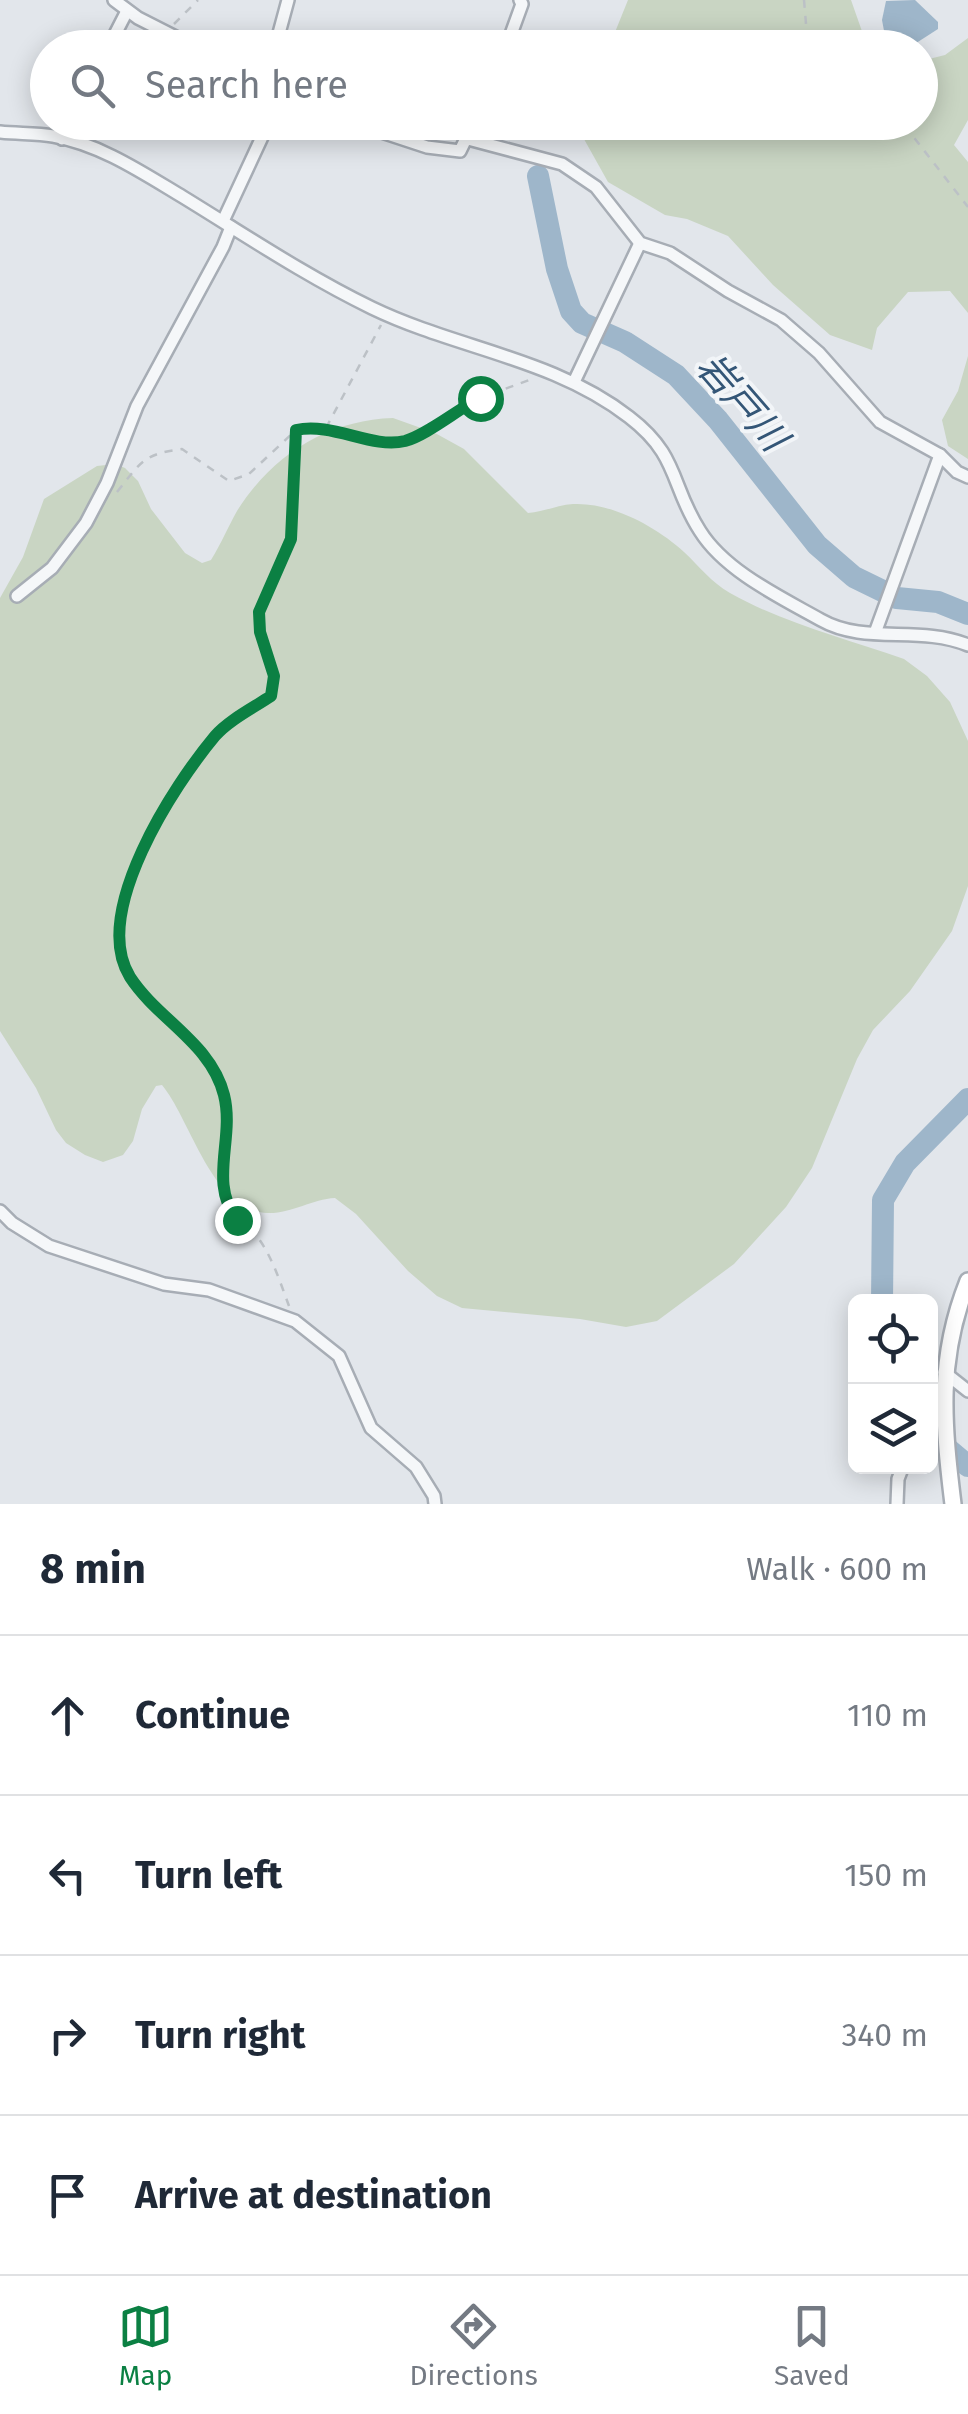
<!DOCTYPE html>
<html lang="en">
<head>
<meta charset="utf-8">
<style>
  :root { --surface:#fff; --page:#f6f6f7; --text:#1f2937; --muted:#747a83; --line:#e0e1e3; --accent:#0b8043 }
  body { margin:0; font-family:"Fira Sans","Noto Sans JP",sans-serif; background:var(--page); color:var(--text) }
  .controls { position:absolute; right:30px; bottom:30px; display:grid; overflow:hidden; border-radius:15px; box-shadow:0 5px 25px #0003 }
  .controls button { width:90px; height:90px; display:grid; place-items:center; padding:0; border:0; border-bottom:2px solid var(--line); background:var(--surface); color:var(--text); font:50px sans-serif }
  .stop { position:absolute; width:30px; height:30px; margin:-22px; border:8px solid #0b8043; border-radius:50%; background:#fff }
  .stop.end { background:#0b8043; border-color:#fff; box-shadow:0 2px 10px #0008 }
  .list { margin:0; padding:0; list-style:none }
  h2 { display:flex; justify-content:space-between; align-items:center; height:130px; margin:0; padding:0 40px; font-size:42px }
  h2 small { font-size:32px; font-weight:400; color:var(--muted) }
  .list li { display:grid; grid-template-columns:65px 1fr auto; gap:30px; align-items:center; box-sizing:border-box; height:160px; padding:0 40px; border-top:2px solid var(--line) }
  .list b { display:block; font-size:38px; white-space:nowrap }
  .list em { font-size:32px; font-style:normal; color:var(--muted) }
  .icon { flex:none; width:55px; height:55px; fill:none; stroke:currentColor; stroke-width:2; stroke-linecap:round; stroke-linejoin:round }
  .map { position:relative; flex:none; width:968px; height:1504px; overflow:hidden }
  .search { position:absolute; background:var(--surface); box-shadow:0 5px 25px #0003; left:30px; right:30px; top:30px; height:110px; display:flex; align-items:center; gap:25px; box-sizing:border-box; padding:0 35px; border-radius:55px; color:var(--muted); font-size:38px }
  .sheet { height:770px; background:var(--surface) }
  nav { display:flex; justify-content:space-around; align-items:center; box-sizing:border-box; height:140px; border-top:2px solid var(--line); background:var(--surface); font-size:28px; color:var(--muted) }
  nav a { display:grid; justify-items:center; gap:5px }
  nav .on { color:var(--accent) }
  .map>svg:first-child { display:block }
  .green { fill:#c9d5c3 }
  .water { fill:#9eb6ca }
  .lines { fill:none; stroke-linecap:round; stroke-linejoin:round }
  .river { stroke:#9eb6ca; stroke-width:22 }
  .street-casing { stroke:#a7adb5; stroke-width:16 }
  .secondary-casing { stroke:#a7adb5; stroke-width:20 }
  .path { stroke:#bcc1c6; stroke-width:2.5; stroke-dasharray:8 8; stroke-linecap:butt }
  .street { stroke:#f5f7f9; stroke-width:11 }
  .secondary { stroke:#fff; stroke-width:15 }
  .route { stroke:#0b8043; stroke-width:12 }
  .labels { text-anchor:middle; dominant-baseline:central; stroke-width:8; stroke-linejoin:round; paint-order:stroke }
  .water-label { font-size:38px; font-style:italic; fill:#345677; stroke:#f2f5f8 }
</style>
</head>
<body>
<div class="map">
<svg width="968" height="1504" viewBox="0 0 968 1504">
  <rect width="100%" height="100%" fill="#e2e6eb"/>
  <g class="green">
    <path d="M628 0H851L864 37 873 47H609Z"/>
    <path d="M968 38V120L954 145 968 162V313L950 291 908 292 877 328 872 350 830 335 773 285 728 236 687 219 665 215 608 182 575 123 920 122 921 61 945 55Z"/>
    <path d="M968 356V459L948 446 942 420 958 391Z"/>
    <path d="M393 418 435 433 464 449 528 513C543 512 558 505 573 504 611 502 657 527 684 552 700 567 711 582 730 593 783 623 847 639 904 659L927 676 950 702 968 741V886L952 931 910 991 873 1030 857 1059 812 1168 786 1207 734 1264 657 1321 626 1327 580 1319 462 1308 437 1296 408 1271 356 1214 335 1198C312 1199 291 1214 267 1213 212 1211 191 1120 162 1085L156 1086 142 1109 133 1141 123 1155 103 1162 85 1155 66 1143 56 1130 36 1088 0 1031V598L23 557 44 499 97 466 115 464 125 468 138 481 151 509 185 553 202 563 211 560C221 544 228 527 237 511 272 455 328 420 393 418Z"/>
  </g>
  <path class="water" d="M915 0 938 22V29L910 47H887L882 20 886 1Z"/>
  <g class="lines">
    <g class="river">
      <path d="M538 176 557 269 571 311 582 323 625 342 676 375 718 420 817 545 854 577 897 598 938 602 968 614"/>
      <path d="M882 1302 883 1200 905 1163 968 1099"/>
      <path d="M930 1434 968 1466"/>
    </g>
    <defs>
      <g id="street">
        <path d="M114 0 138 18 197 48"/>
        <path d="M108 48 127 11"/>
        <path d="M275 48 288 0"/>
        <path d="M506 48 522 4 520 0"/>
        <path d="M351 122 427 147 460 151 474 122"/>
        <path d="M0 132C17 134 36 133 53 136 100 144 143 173 183 197 245 235 306 276 372 308 457 349 553 358 629 417 680 456 670 485 700 531 725 571 780 597 821 620 865 645 919 625 968 645"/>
        <path d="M62 139 69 122"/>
        <path d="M468 139 562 164 596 187 640 243 670 253 728 291 781 320 819 353 880 422 940 455 957 472 968 477"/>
        <path d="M223 221 269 122"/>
        <path d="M574 382 640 243"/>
        <path d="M17 596 52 568 86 523 107 483 137 406 223 247 231 227"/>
        <path d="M875 633 940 455"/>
        <path d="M0 1211 12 1223 49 1246 164 1284 209 1290 295 1321 339 1356 371 1428 416 1467 434 1496 435 1504"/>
        <path d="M944 1372 968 1391"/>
        <path d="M930 1412 943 1393"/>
        <path d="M897 1504 898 1479 903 1466"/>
      </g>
      <path id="secondary" d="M953 1504C943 1422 937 1359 968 1281"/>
    </defs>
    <use href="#street" class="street-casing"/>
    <use href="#secondary" class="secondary-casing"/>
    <g class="path">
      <path d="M804 0 808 48"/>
      <path d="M174 24 198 0"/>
      <path d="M889 122 905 126 968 207"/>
      <path d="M326 428 381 325"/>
      <path d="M117 492C141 462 143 454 182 449L229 481 249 474 296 430 311 427 356 436 408 440 480 398 532 379"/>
      <path d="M289 1306C280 1282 270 1249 252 1231 241 1220 228 1215 223 1197 218 1177 228 1158 228 1137 229 1114 223 1092 214 1071 195 1031 150 1014 129 975 93 909 173 786 216 736 229 720 253 708 271 696L274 677 260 632 259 612 291 539 296 430"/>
    </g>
    <use href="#street" class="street"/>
    <use href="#secondary" class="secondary"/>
  </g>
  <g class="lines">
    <path class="route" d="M237 1220C208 1182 235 1139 224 1095 211 1043 158 1020 130 977 90 913 174 785 215 736 229 720 253 708 271 696L274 676 260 632 259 612 291 539 296 430C333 422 371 449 405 441 427 435 458 409 480 398"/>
  </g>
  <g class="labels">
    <g class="water-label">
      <text transform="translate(742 402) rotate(49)">岩戸川</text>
    </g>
  </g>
</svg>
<div class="controls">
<button><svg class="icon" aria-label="locate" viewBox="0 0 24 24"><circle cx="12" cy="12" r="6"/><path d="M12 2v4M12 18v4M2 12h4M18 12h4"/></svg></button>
<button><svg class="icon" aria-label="layers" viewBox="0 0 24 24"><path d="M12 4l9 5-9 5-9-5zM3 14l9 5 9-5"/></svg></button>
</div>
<div class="stop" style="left:480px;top:398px"></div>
<div class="stop end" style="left:237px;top:1220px"></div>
<div class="search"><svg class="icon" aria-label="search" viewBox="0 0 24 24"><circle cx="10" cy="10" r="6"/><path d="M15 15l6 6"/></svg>Search here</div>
</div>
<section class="sheet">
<h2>8 min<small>Walk · 600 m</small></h2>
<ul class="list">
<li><svg class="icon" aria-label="ahead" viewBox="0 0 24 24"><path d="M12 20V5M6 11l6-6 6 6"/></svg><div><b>Continue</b></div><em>110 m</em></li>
<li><svg class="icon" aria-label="left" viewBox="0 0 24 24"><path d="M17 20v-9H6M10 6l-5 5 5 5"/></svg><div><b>Turn left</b></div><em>150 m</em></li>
<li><svg class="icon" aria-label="right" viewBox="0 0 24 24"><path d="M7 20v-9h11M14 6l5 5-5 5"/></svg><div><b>Turn right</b></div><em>340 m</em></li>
<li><svg class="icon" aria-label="arrive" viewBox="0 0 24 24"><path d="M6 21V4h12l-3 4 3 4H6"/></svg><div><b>Arrive at destination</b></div></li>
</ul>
</section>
<nav>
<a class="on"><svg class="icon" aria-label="map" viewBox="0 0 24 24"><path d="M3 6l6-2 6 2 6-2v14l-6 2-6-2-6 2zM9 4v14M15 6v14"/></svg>Map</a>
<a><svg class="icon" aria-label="directions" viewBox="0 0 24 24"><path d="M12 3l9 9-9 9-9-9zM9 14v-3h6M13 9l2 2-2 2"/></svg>Directions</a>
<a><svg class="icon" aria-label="saved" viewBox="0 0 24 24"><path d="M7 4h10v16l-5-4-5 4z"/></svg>Saved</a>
</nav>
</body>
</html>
